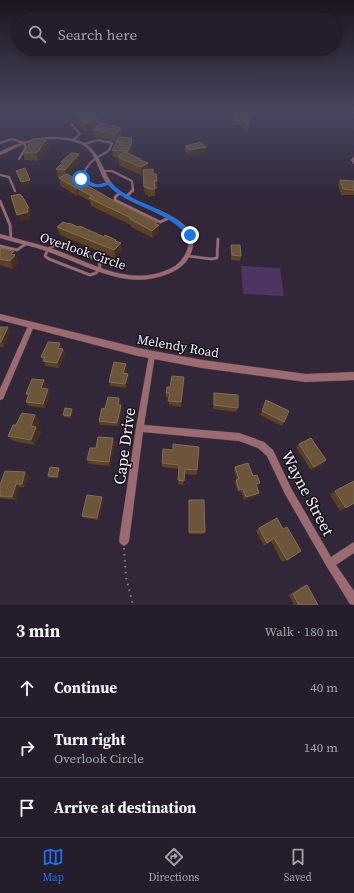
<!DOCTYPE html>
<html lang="en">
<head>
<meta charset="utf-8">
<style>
  :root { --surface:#251d2b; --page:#2d2633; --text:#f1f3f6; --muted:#a3a2a9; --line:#423b47; --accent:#1a73e8 }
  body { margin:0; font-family:"Source Serif 4",serif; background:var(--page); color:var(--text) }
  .stop { position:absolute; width:12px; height:12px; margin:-9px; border:3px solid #1a73e8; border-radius:50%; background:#fff }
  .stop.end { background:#1a73e8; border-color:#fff; box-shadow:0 1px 4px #0008 }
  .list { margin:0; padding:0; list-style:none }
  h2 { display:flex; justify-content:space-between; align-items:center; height:52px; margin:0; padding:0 16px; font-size:17px }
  h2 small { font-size:13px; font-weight:400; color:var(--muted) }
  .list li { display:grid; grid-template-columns:26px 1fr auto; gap:12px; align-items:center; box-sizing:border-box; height:60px; padding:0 16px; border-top:1px solid var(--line) }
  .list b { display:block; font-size:15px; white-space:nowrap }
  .list p { margin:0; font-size:13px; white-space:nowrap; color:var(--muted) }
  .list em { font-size:13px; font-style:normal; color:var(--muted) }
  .icon { flex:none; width:22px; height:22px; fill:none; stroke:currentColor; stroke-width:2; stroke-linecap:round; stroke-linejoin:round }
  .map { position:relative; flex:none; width:354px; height:605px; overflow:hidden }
  .search { position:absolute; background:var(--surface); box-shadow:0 2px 6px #0003; left:12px; right:12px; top:12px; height:44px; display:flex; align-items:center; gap:10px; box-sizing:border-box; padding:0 14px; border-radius:22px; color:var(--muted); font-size:15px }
  .sheet { height:232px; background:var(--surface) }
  nav { display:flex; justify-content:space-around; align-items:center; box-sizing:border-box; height:56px; border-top:1px solid var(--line); background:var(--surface); font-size:11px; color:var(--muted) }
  nav a { display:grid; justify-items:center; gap:2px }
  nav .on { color:var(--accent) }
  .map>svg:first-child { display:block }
  .green { fill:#4e3561 }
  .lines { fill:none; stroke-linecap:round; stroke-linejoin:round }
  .service-far1-casing { stroke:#4d4354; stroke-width:2.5 }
  .service-casing { stroke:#4d4354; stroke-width:3.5 }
  .minor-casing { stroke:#4d4354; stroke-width:1 }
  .tertiary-casing { stroke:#4d4354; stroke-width:1 }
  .path { stroke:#867d8c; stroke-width:2; stroke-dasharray:1.5 4.5; stroke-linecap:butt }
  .service-far1 { stroke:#9b6b70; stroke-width:2 }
  .service { stroke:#9b6b70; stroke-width:2.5 }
  .minor { fill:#9b6b70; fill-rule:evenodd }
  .tertiary { fill:#9b6b70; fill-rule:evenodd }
  .wall { fill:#5c4222 }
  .shaded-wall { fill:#442f21 }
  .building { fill:#6d5539; stroke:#826d58 }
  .route { fill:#1a73e8 }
  .labels { text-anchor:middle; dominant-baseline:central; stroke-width:3; stroke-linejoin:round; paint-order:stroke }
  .street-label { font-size:13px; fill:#f8f1fd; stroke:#16121a }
  .near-street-label { font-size:16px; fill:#f8f1fd; stroke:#16121a }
</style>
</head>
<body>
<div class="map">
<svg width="354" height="605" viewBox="0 0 354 605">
  <rect width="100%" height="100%" fill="#312739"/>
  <path class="green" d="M241 266 280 268 284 296 243 294Z"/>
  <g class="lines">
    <defs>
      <g id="service-far1">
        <path d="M71 124 80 134 73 140"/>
        <path d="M0 143 12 139 24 143 26 147 19 159"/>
        <path d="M84 144 98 140 112 143C110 153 104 153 96 158 89 163 84 171 81 179L97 186 109 183"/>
        <path d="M354 158 352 160 354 163"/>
        <path d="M103 171H112L132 181 133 191"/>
        <path d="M0 175 9 177 15 191"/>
      </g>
      <g id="service">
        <path d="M120 193 115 197V200L160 222 169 218"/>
        <path d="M126 197 133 190"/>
        <path d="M0 201 10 225 11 239"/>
        <path d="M0 246 17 250 27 243"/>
        <path d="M53 246H61L99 260 100 267 96 273 90 275 49 259 45 256 48 249Z"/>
        <path d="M188 256 211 259 217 258 218 239"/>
      </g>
      <g id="minor">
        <path d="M50 137C75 137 91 140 102 165 106 173 109 181 116 188 136 205 173 210 189 230 195 238 194 247 190 255 185 266 176 271 165 275 125 290 86 265 49 252 33 246 16 243 0 238V234C17 239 35 243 53 249 87 261 125 285 162 272 170 269 177 266 182 259 188 252 191 241 186 233 177 218 135 205 119 194 114 191 109 186 105 181 97 168 96 149 78 143 59 136 38 139 19 146 12 149 6 153 0 155V152C16 143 32 139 50 137Z"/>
        <path d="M31 323 33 324 34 326 3 399 0 400V389L28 326 29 324Z"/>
        <path d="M152 352 154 353 155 355 144 425 239 433 264 442 273 450 291 488 331 557 354 542V553L336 565 354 591V605L350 604 327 567 285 494 267 456 258 448 239 441 143 432 129 541 127 544 124 546 121 544 119 541 136 428 149 355 150 353Z"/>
      </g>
      <path id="tertiary" d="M0 314 138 348 202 360 306 374 354 372V380L306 382 202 368 138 356 0 320Z"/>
    </defs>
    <use href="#service-far1" class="service-far1-casing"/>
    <use href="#service" class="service-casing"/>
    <use href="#minor" class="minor-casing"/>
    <use href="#tertiary" class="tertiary-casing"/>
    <path class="path" d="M124 548 126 577 133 605"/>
    <use href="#service-far1" class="service-far1"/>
    <use href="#service" class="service"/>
    <use href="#minor" class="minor"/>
    <use href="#tertiary" class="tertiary"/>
  </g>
  <g class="wall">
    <path d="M235 112H249L248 126 247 133 241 125H233Z"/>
    <path d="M76 115 99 123 122 135 120 137 132 143 133 150 131 155 141 159V160L148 163V170L153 174H156L157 189H155V196L148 197V195H145L143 174 141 175 120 166 118 158 113 157 112 150 117 141 94 137 93 130 86 131 77 122Z"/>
    <path d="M47 138 49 146 41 159 38 161 25 160 23 153Z"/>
    <path d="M185 146 206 147 205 152 189 155 185 150Z"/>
    <path d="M81 161 69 175 116 202 157 222V225H159V233L153 238 131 227V225L91 206 90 201 79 195 77 196 61 186 59 178 62 177H58L56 169 61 164V162Z"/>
    <path d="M340 180 354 182V195H341L338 185Z"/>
    <path d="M57 227 104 237 116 241 122 251 115 258 60 235Z"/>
    <path d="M231 245 241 256 240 261 231 260Z"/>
    <path d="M0 248 14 251 19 262 13 269 0 265Z"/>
    <path d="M0 327 10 332 4 347H0Z"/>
    <path d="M62 348V349H63L65 354 59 368 46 366 41 357Z"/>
    <path d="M126 364 127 368 125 374H128L129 378 126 388 110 386 109 382Z"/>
    <path d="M184 377 181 407 169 405V398L166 397V393L170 387Z"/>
    <path d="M44 380 46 384 45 389 50 393 45 408 29 406 26 402 28 396 26 394Z"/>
    <path d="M214 393 238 408 236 412 213 409Z"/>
    <path d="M121 402 120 405 122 409 119 426 100 425 99 421 105 409Z"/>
    <path d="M73 411 71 418 64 417 63 415Z"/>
    <path d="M262 411 284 422 282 426 260 415Z"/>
    <path d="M35 415 40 421 37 428 41 432 35 445 13 441 8 436 16 425Z"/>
    <path d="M113 438 115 442 110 466 89 464 87 460 96 448Z"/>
    <path d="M299 444 326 460 323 464 311 470 296 447Z"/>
    <path d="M163 449 197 470V475L184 474 183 485 178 484 179 469 162 467V463Z"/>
    <path d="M235 467 253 476 258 486H256L259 493 257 496 244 500 241 491 238 492 235 483 236 480H237L234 470Z"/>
    <path d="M60 469 58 478H49L48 476Z"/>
    <path d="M29 475 25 487H20L16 500 0 498V485Z"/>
    <path d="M335 491 354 503 340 511 330 495Z"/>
    <path d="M102 497 103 500 99 520 84 518 82 516Z"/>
    <path d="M189 502 205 532 204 534H189Z"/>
    <path d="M259 528 283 529 287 560 282 562 271 541 264 546 256 531Z"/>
    <path d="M307 585 318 605H294L289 595 302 586Z"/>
  </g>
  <g class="shaded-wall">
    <path d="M99 121 100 128 86 131 85 124Z"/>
    <path d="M121 128 122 135 117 141 116 134Z"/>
    <path d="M47 138 49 146 41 159 38 161 36 153Z"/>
    <path d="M132 138 133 150 129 159 128 151Z"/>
    <path d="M206 147 205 152 189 155V150Z"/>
    <path d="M79 154 81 161 67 178 65 170Z"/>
    <path d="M148 163V171L141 175V167Z"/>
    <path d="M30 180 32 185 23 187 21 182Z"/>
    <path d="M76 188H77L79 195 77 196Z"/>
    <path d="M27 208H29L31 216H29L31 219 21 222 17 215Z"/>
    <path d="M157 222V226L159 225V233L153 238 152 231 155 224Z"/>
    <path d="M116 240 117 247 121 243 122 251 115 258 114 250 115 241Z"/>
    <path d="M14 251 19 262 13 269 10 261 11 254Z"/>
    <path d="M8 327 10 332 4 347 1 342Z"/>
    <path d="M60 343 62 348 60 353 58 348Z"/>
    <path d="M63 349 65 354 59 368 57 363Z"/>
    <path d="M126 364 127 368 124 378 123 373Z"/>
    <path d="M128 374 129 378 126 388 125 384Z"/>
    <path d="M44 380 46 384 43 393 41 388Z"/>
    <path d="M48 389 50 393 45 408 43 404Z"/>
    <path d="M119 398 121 402 119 409 118 405Z"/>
    <path d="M121 405 122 409 119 426 117 423Z"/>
    <path d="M72 409 73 411 71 418 70 416Z"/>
    <path d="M35 415 40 421 37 428 41 432 35 445 31 440V426Z"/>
    <path d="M113 438 115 442 110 466 109 462Z"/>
    <path d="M326 460 323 464 311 470 314 467Z"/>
    <path d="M59 468 60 469 58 478 57 477Z"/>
    <path d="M25 472 29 475 25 487 22 484Z"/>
    <path d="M260 483 258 486 254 487 256 484Z"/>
    <path d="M16 484 20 487 16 500 12 497Z"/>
    <path d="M243 489 241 491 238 492 239 490Z"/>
    <path d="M259 493 257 496 244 500 246 497Z"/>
    <path d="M102 497 103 500 99 520 97 518Z"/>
  </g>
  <g class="building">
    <path d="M87 112 92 114 99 121 85 124 76 115Z"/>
    <path d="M235 112H249L248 126 242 118H234Z"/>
    <path d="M100 123 121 128 116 134 93 130Z"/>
    <path d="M119 137 132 138 131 143H132L128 151 112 150Z"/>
    <path d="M47 138 38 152 36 153H23L32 139Z"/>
    <path d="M201 142 206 147 189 150 185 146Z"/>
    <path d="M125 152 141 159 140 160 148 163 141 167 119 158 121 157 118 156Z"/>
    <path d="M71 153 79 154 65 170 56 169 63 162H61Z"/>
    <path d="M25 168 30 180 21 182 16 171Z"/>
    <path d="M153 169V174H156L157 181H154L155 189H148V187H144L143 170Z"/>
    <path d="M67 174 116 202 157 222 155 224 159 225 152 231 130 219 131 218 89 198 92 196 77 188H76L59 178Z"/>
    <path d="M340 180 354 181V190L343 189Z"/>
    <path d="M20 194 21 196H22L29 208H27L28 212 17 215 11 196Z"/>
    <path d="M63 222 68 224 69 223 78 227 80 226 104 237 105 235 116 240 115 241 121 243 114 250 57 227Z"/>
    <path d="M231 245H240L241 256 232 255Z"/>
    <path d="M0 248 14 251 11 254 15 255 10 261 0 259Z"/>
    <path d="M0 327H8L1 342H0Z"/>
    <path d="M48 342 60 343 58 348 63 349 57 363 43 361 45 358 41 357Z"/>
    <path d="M114 362 126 364 123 373 128 374 125 384 109 382Z"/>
    <path d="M172 376 184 377 181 402 168 401 170 393H166L167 387H170Z"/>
    <path d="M32 379 44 380 41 388 48 389 43 404 26 402 29 394H26Z"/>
    <path d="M214 393 238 395V408L214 405Z"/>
    <path d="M108 397 119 398 118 405H121L117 423 99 421 102 408 105 409Z"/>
    <path d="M266 400 289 411 284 422 262 411Z"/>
    <path d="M65 408 72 409 70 416 63 415Z"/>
    <path d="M22 413 35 415 31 426 36 427 31 440 8 436 13 425H16Z"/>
    <path d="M98 437 113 438 109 462 87 460 90 448H96Z"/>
    <path d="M311 438 326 460 314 467 299 444Z"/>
    <path d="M173 444 199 447 197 470 185 469 184 481 178 480 179 465 162 463 163 449 173 450Z"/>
    <path d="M248 463 253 476 257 475 260 483 256 484 259 493 246 497 243 489 239 490 236 480 239 479 235 467Z"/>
    <path d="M50 467 59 468 57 477 48 476Z"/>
    <path d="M5 471 25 472 22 484H16L12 497 0 496V485Z"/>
    <path d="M354 481V503L346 508 335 491Z"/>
    <path d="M87 495 102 497 97 518 82 516Z"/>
    <path d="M189 500H204L205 532H189Z"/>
    <path d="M277 518 283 529 287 527 301 551 287 560 274 538 267 543 259 528Z"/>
    <path d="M307 585 318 605H299L293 594Z"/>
  </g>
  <linearGradient id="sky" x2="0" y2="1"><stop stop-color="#1b151f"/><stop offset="0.57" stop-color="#48475f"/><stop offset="1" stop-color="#48475f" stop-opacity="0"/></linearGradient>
  <rect width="354" height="197" fill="url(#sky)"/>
  <path class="route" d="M79 178H82L96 185 110 182C133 206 174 208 192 235L188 237C169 210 130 208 108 185 96 190 90 186 79 180Z"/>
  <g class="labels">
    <g class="street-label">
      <text transform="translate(83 251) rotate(19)">Overlook Circle</text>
      <text transform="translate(178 346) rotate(10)">Melendy Road</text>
    </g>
    <g class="near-street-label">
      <text transform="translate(124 446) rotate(-82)">Cape Drive</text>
      <text transform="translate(308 493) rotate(62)">Wayne Street</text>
    </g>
  </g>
</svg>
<div class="stop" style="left:81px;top:179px"></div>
<div class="stop end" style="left:190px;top:235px"></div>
<div class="search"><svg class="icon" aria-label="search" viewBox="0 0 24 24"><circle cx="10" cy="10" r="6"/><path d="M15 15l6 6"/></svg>Search here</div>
</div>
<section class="sheet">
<h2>3 min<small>Walk · 180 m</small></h2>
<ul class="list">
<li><svg class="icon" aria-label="ahead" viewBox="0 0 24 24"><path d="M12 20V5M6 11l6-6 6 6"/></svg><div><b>Continue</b></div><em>40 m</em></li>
<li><svg class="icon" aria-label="right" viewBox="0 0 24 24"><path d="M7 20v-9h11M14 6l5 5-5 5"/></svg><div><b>Turn right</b><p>Overlook Circle</p></div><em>140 m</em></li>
<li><svg class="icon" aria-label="arrive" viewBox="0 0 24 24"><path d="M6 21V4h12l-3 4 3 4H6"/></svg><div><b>Arrive at destination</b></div></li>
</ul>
</section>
<nav>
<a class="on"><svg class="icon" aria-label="map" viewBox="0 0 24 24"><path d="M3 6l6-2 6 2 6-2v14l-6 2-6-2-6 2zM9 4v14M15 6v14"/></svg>Map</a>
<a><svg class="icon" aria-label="directions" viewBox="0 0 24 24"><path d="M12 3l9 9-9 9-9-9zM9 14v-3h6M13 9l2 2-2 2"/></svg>Directions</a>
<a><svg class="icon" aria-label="saved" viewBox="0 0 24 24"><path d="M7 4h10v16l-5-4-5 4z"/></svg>Saved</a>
</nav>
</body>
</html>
